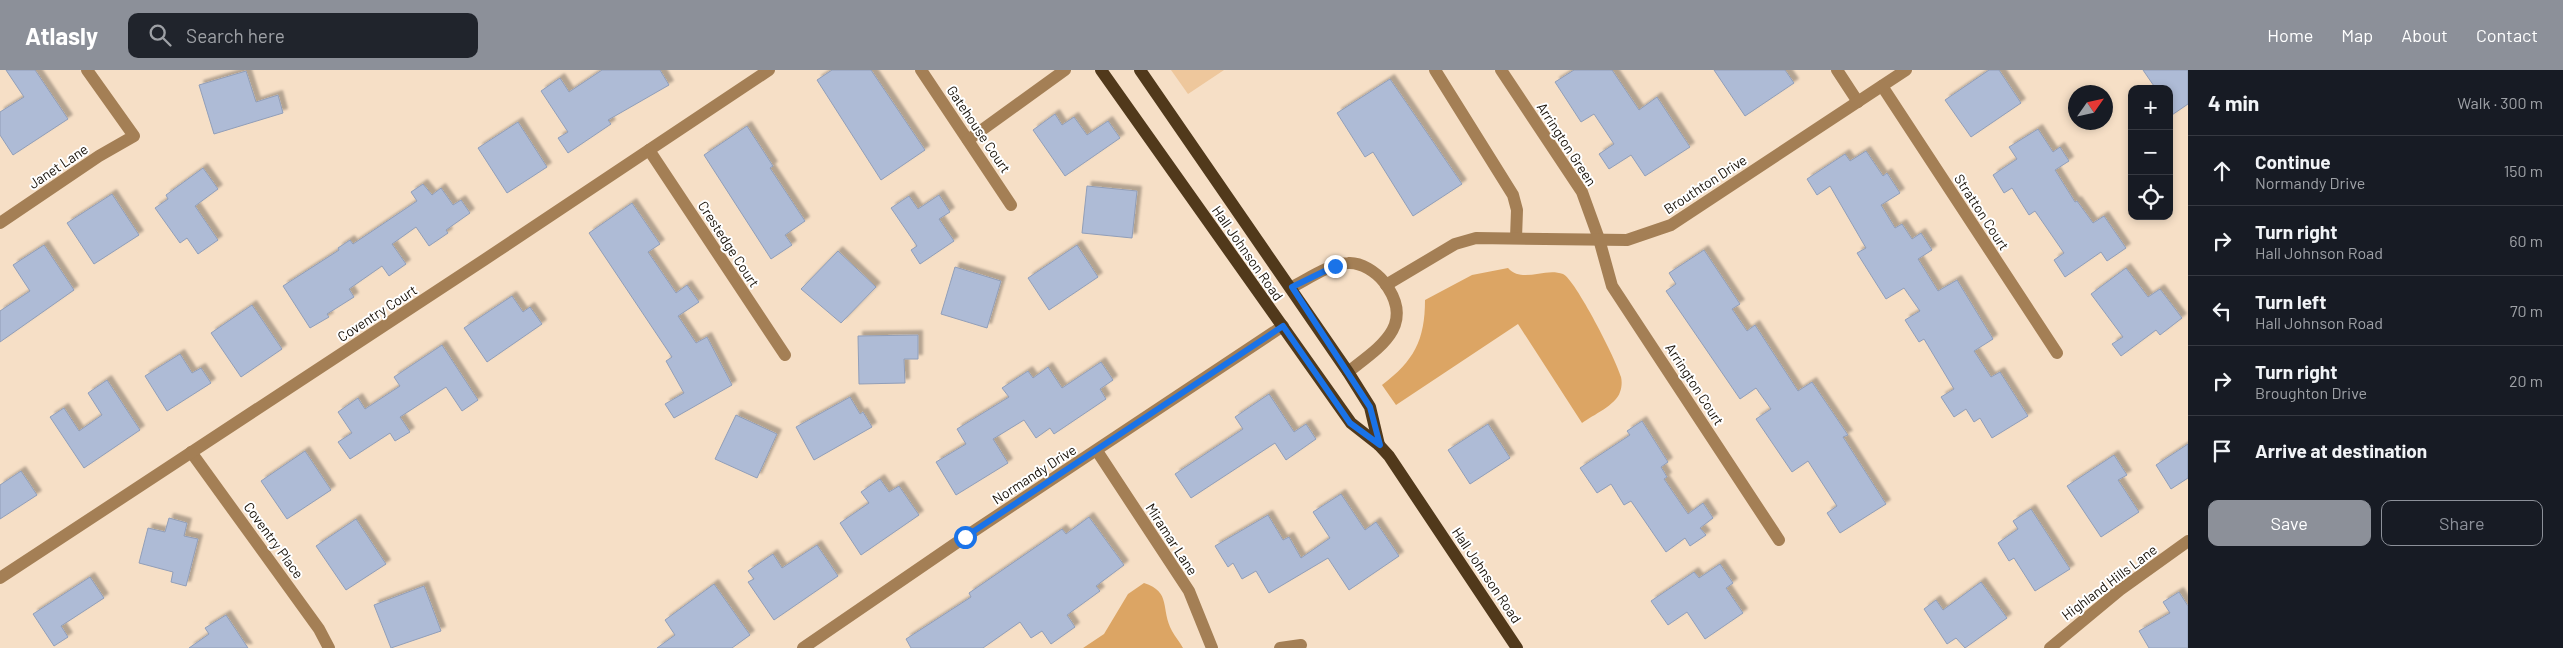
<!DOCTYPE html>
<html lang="en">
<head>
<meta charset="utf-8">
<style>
  :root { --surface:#171b24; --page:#20242c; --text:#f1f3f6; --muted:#9ea1a6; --line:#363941; --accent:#8c9099 }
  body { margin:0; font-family:Barlow,sans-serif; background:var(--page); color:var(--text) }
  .controls { position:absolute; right:15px; top:15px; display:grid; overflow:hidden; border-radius:10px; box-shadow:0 2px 8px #0003 }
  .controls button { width:45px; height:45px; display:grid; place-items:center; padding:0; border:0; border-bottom:1px solid var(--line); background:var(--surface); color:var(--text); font:25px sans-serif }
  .compass { position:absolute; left:2068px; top:15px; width:45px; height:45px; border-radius:50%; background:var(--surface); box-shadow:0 2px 8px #0003; rotate:56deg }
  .stop { position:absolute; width:15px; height:15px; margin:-11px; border:4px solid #1a73e8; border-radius:50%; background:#fff }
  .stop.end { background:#1a73e8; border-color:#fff; box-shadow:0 1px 5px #0008 }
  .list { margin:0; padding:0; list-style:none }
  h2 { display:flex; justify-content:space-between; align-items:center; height:65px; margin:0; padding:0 20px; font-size:21px }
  h2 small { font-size:16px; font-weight:400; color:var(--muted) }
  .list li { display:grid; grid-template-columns:32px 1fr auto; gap:15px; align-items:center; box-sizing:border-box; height:70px; padding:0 20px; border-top:1px solid var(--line) }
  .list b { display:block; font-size:19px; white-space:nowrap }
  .list p { margin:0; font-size:16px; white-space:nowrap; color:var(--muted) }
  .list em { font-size:16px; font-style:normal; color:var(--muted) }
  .actions { display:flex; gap:10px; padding:15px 20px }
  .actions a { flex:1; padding:11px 0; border:1px solid var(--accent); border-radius:10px; text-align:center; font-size:18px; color:var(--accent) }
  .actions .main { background:var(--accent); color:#fff }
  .icon { flex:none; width:28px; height:28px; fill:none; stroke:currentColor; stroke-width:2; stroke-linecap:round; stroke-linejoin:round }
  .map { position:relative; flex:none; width:2188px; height:578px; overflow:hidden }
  header { display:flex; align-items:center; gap:30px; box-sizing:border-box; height:70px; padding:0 25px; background:var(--accent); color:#fff }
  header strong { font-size:24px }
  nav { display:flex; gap:28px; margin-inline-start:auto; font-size:18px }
  .search { width:350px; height:45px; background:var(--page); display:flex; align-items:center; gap:12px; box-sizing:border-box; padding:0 18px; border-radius:10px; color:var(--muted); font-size:19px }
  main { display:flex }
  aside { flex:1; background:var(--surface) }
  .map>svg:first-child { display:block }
  .green { fill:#eec79c }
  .water { fill:#dca564 }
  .building { fill:#aebbd6; stroke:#919eb8; filter:url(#shadow) }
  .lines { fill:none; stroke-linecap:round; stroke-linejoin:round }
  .minor { stroke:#a47f55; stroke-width:12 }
  .major { stroke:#51391b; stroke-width:12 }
  .route { stroke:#1a73e8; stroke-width:6 }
  .labels { text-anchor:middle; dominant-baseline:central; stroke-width:4; stroke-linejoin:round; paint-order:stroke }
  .street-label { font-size:14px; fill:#181108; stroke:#fff }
</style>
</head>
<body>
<header>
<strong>Atlasly</strong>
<div class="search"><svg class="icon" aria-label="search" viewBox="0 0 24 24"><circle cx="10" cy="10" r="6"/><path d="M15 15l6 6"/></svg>Search here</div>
<nav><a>Home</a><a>Map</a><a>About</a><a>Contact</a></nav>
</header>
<main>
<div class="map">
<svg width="2188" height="578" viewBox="0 0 2188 578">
  <defs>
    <filter id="shadow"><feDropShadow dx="4.5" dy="-4.5" stdDeviation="1" flood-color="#0004"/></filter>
  </defs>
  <rect width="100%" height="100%" fill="#f6dfc6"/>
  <path class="green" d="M1171 0H1224L1188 24Z"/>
  <g class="water">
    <path d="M1508 198C1523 214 1544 197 1563 204 1575 209 1617 291 1621 307 1622 311 1622 317 1620 322 1616 335 1593 345 1582 353L1518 254 1396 335 1382 315C1414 291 1425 270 1425 230L1472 205Z"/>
    <path d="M1144 513C1172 522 1160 539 1172 561 1175 567 1180 572 1183 578H1083L1104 564 1128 524Z"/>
  </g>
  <g class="building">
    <path d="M6 0H35L68 49 13 85 0 65V42L24 27Z"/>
    <path d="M602 0H660L669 15 608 50 611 54 568 83 558 68 568 62 541 21 560 8 569 22Z"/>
    <path d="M832 0H871L925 80 881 110 817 10Z"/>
    <path d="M1574 0H1612L1639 40 1657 27 1690 77 1645 106 1631 85 1609 99 1599 84 1614 74 1594 44 1581 52 1555 12Z"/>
    <path d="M1714 0H1785L1794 13 1745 46Z"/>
    <path d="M1989 0H1999L2021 33 1971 67 1945 30Z"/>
    <path d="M2143 0H2188V34L2169 47V19H2156Z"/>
    <path d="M246 1 256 32 278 25 283 43 214 64 199 15Z"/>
    <path d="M1390 9 1462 114 1413 146 1373 82 1365 87 1337 43Z"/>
    <path d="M1055 44 1062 55 1074 47 1087 65 1108 51 1120 68 1065 106 1033 60Z"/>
    <path d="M518 52 547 97 507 123 478 78Z"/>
    <path d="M747 56 773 96 770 98 805 151 785 165 792 175 771 189 704 85Z"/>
    <path d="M2038 59 2053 82 2060 77 2069 91 2055 100 2075 132 2077 131 2093 153 2104 146 2126 178 2107 191 2101 182 2065 207 2054 190 2064 183 2035 141 2029 145 2012 118 2004 123 1993 105 2017 89 2009 77Z"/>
    <path d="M1866 81 1883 106 1887 103 1900 123 1881 135 1895 158 1902 154 1912 169 1921 163 1932 180 1918 189 1938 221 1957 210 1993 269 1974 281 1991 307 2000 302 2028 346 1992 368 1980 348 1974 352 1966 339 1954 347 1941 327 1954 319 1924 269 1919 272 1905 250 1920 241 1904 218 1886 229 1857 183 1866 178 1830 116 1817 125 1807 109 1845 84 1850 91Z"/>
    <path d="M203 98 218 119 195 136 218 170 198 184 187 168 180 173 155 138 168 129 166 125Z"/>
    <path d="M423 114 432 125 441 118 453 135 461 130 470 143 446 160 448 163 429 176 416 157 392 174 406 194 389 206 382 196 349 219 354 227 327 244 329 247 310 258 283 216 339 180 338 178 350 170 353 174 417 131 411 122Z"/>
    <path d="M1087 116 1137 121 1132 168 1082 163Z"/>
    <path d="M112 124 139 165 94 194 67 153Z"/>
    <path d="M939 125 950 142 939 149 954 171 920 194 911 180 917 176 891 138 909 126 918 139Z"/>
    <path d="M632 133 660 174 648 182 676 223 687 215 699 232 678 246 696 273 707 267 732 315 674 348 665 334 684 323 666 291 672 287 589 163Z"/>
    <path d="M44 175 74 220 0 272V241L30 221 13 195Z"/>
    <path d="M1077 175 1098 207 1049 240 1028 208Z"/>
    <path d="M1704 180 1740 234 1732 239 1747 261 1755 255 1798 321 1812 312 1848 365 1843 367 1886 434 1840 463 1827 443 1837 436 1808 391 1792 402 1756 349 1771 339 1756 318 1740 329 1666 221 1676 214 1669 203Z"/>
    <path d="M838 181 876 217 841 253 801 219Z"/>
    <path d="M955 197 1001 211 987 258 941 244Z"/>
    <path d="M2126 198 2148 227 2160 219 2182 248 2160 265 2156 260 2121 286 2112 274 2123 267 2091 224Z"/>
    <path d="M512 226 523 242 530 237 542 254 487 292 464 258Z"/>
    <path d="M252 235 282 279 241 307 211 263Z"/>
    <path d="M918 265V289H904L905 313 859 314 858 266Z"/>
    <path d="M442 275 478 330 462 341 446 317 400 347 410 362 395 371 390 363 350 389 338 372 352 363 338 342 358 328 365 339 400 316 394 307Z"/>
    <path d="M180 284 192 303 201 298 211 313 167 341 145 306Z"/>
    <path d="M1101 292 1113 310 1100 319 1106 329 1054 364 1050 358 1036 368 1024 350 993 369 1008 393 956 425 936 392 966 374 957 359 1009 327 1002 318 1028 301 1033 308 1048 297 1062 318Z"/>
    <path d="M107 310 140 360 84 398 50 347 64 338 79 361 102 345 88 323Z"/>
    <path d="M1269 324 1294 362 1306 354 1316 369 1286 390 1275 373 1191 428 1175 404 1243 359 1235 347Z"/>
    <path d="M850 327 860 344 863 342 872 357 814 390 796 357Z"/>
    <path d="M736 345 777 364 757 408 715 389Z"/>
    <path d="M1642 351 1668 392 1661 397 1667 407 1664 409 1688 444 1703 433 1713 448 1700 458 1706 465 1690 476 1685 468 1666 482 1631 431 1624 435 1611 414 1597 423 1580 398 1630 365 1627 361Z"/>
    <path d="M1488 354 1510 388 1470 414 1448 380Z"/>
    <path d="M2188 374V408L2171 419 2156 395Z"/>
    <path d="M305 381 331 420 287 449 261 411Z"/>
    <path d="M2114 385 2127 405 2118 410 2139 442 2101 467 2067 416Z"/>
    <path d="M21 401 37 425 0 449V415Z"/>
    <path d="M880 409 889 422 899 416 919 445 861 485 840 453 869 433 861 422Z"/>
    <path d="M1341 424 1365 460 1376 452 1399 486 1349 520 1328 488 1269 523 1256 501 1242 509 1233 493 1228 497 1215 476 1268 445 1283 470 1289 467 1301 488 1330 468 1313 442Z"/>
    <path d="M2031 439 2070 499 2035 521 2014 488 2009 491 1998 473 2018 459 2013 451Z"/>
    <path d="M1089 447 1124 495 1096 516 1100 521 1067 545 1075 557 1051 574 1042 561 1031 568 1020 552 983 578H911L906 569 971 527 969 523 1062 459 1066 464Z"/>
    <path d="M169 448 187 453 184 466 198 469 186 516 171 512 173 502 139 493 148 458 165 462Z"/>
    <path d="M356 449 386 494 346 520 316 476Z"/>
    <path d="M817 475 838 506 774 550 748 512 754 509 748 501 773 484 782 498Z"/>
    <path d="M1720 494 1733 513 1726 518 1743 543 1705 569 1687 542 1668 555 1651 531 1694 502 1699 508Z"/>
    <path d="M90 507 104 528 61 556 68 567 54 576 33 544Z"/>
    <path d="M1981 512 2007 548 1965 578 1956 568 1947 574 1924 539 1936 530 1943 540Z"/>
    <path d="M714 514 750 565 732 578H657L675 565 665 550Z"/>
    <path d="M424 516 441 561 391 578 374 535Z"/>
    <path d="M2179 522 2188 536V578H2149L2139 561 2170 543 2163 532Z"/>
    <path d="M226 545 248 578H189L209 564 205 558Z"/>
  </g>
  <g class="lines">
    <g class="minor">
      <path d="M921 0 1011 135"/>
      <path d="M1435 0 1513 125 1517 140 1516 168"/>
      <path d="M1501 0 1582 122 1599 169 1612 216 1779 470"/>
      <path d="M1837 0 1858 32"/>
      <path d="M1882 16 2057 283"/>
      <path d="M968 70 1065 0"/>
      <path d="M649 80 785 285"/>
      <path d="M0 153 99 86 134 66 87 0"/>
      <path d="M1386 215 1455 174 1476 168 1627 170 1671 155 1906 0"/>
      <path d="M1292 217C1308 209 1329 194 1348 193 1361 192 1376 202 1384 212 1417 255 1380 277 1348 302"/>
      <path d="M1097 381 1189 521 1212 578"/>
      <path d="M191 382 319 559 329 578"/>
      <path d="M0 508 484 190 769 0"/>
      <path d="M803 578 965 467 1283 256"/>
      <path d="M1280 578 1301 575"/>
      <path d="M2050 578 2120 520 2188 471"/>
    </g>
    <g class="major">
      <path d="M1101 0 1351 353 1379 375 1389 386 1517 578"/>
      <path d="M1140 0 1348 302 1370 337 1379 375"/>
    </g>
  </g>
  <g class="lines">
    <path class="route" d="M965 467 1283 256 1350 353 1380 375 1370 337 1292 217 1335 196"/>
  </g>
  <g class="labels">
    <g class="street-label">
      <text transform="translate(979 59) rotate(56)">Gatehouse Court</text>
      <text transform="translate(1567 74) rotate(57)">Arrington Green</text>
      <text transform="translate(58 96) rotate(-34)">Janet Lane</text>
      <text transform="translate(1705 114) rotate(-33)">Brouthton Drive</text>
      <text transform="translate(1982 142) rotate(57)">Stratton Court</text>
      <text transform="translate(729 174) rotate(57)">Crestedge Court</text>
      <text transform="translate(1248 183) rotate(55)">Hall Johnson Road</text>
      <text transform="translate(377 243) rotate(-33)">Coventry Court</text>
      <text transform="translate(1695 314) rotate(57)">Arrington Court</text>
      <text transform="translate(1034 404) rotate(-33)">Normandy Drive</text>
      <text transform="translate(1172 469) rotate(57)">Miramar Lane</text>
      <text transform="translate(274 470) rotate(54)">Coventry Place</text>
      <text transform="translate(1487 505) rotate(56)">Hall Johnson Road</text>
      <text transform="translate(2109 512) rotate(-37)">Highland Hills Lane</text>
    </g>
  </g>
</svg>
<div class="controls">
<button>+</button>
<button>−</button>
<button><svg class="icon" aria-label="locate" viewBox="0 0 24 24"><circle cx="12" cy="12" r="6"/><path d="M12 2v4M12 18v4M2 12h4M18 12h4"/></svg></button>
</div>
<svg class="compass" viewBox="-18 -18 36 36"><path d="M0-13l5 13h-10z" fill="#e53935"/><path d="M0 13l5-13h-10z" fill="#9ea1a6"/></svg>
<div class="stop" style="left:965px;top:467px"></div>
<div class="stop end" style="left:1335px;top:196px"></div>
</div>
<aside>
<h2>4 min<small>Walk · 300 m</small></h2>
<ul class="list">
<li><svg class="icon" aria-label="ahead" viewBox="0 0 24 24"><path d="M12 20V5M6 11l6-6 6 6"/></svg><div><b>Continue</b><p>Normandy Drive</p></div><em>150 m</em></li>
<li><svg class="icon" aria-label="right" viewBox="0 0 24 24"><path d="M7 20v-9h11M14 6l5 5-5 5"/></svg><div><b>Turn right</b><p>Hall Johnson Road</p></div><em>60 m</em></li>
<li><svg class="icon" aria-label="left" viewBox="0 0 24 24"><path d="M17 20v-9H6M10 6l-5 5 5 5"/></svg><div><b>Turn left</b><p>Hall Johnson Road</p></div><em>70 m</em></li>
<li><svg class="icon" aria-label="right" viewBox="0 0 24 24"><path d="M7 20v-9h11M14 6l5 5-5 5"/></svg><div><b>Turn right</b><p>Broughton Drive</p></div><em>20 m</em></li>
<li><svg class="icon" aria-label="arrive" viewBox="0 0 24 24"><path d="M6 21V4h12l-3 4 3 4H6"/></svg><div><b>Arrive at destination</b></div></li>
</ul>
<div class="actions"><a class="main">Save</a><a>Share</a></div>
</aside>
</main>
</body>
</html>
